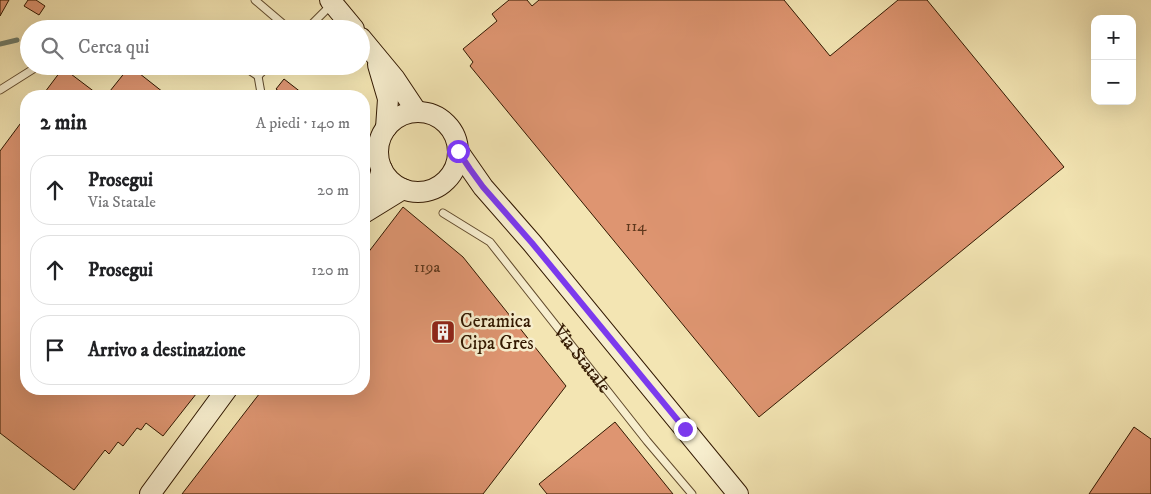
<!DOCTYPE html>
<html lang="it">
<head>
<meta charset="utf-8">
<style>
  :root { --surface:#fff; --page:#f6f6f6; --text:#202124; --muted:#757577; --line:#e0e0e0 }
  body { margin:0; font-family:"IM FELL DW Pica",serif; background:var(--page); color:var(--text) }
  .controls { position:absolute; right:15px; top:15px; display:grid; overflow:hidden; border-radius:10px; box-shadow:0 5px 20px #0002 }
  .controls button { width:45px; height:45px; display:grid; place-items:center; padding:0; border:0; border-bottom:1px solid var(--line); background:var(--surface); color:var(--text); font:25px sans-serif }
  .stop { position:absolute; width:15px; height:15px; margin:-11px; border:4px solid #7c3aed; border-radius:50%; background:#fff }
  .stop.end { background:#7c3aed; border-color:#fff; box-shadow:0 1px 5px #0008 }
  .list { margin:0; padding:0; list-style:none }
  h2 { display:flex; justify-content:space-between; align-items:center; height:65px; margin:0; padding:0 20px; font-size:21px }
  h2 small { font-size:16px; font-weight:400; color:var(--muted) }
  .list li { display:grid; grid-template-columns:32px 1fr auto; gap:15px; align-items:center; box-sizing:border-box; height:70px; margin:0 10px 10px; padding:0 10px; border:1px solid var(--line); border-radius:20px }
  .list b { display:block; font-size:19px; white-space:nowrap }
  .list p { margin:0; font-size:16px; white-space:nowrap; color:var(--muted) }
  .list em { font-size:16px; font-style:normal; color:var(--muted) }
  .icon { flex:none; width:28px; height:28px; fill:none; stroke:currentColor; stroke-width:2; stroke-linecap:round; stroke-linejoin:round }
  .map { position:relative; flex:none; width:1151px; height:494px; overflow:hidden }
  .search { position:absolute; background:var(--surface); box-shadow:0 5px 20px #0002; left:20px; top:20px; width:350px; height:55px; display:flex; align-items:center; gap:12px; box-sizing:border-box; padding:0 18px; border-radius:28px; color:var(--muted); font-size:19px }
  .panel { position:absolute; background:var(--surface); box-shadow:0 5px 20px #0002; left:20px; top:90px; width:350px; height:305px; border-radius:20px }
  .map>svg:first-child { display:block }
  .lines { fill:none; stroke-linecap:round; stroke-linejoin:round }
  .stream { stroke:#717c69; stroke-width:5 }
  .building { fill:#de9571; stroke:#321800 }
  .service-casing { stroke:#624b2d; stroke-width:9 }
  .secondary-casing { stroke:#321800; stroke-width:22 }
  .service { stroke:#f7eece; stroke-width:7 }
  .secondary { stroke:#f7eece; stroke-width:20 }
  .route { stroke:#7c3aed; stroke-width:6 }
  .labels { text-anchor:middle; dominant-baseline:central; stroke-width:5; stroke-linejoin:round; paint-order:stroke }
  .number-label { font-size:16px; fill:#5d371c }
  .poi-label { font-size:19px; fill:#321800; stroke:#f7eece; text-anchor:start }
  .street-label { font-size:19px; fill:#321800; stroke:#f7eece }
</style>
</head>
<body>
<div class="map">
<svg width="1151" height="494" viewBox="0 0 1151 494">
  <rect width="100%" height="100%" fill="#f3e5b3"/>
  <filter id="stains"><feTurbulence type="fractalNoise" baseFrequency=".004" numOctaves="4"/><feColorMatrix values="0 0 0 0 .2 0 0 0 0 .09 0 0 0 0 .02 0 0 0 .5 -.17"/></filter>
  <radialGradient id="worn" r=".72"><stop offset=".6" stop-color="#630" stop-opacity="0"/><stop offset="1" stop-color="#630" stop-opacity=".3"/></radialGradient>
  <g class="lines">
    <path class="stream" d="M0 44 17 40"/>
  </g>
  <g class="building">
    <path d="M0 0H9L0 16Z"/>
    <path d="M28 0H36L45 6 39 15 24 6Z"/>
    <path d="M509 0H527L532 6 539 0H784L830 56 898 0H927L1064 167 759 417 470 66 473 62 463 49 497 21 492 14Z"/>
    <path d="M130 66 168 96H106Z"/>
    <path d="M63 68 100 96H42Z"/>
    <path d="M284 79 302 93 300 96H285L276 89Z"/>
    <path d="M26 116V389H200L163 436 146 423 141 430 137 428 123 446 118 442 109 454 105 450 74 490 0 433V151Z"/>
    <path d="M403 207 463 257 566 386 483 494H182L263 389H364V258Z"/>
    <path d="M615 422 673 494H547L539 484Z"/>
    <path d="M1134 427 1151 439V494H1089Z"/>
  </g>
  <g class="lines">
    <defs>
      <g id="service">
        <path d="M255 0 289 29"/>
        <path d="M307 29 331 5"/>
        <path d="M243 66 258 76 268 66"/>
        <path d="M258 76 261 93 263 96"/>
        <path d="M0 90 38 66"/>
        <path id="s1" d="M443 213 490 242 647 441 692 494"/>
      </g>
      <g id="secondary">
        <path d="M330 0 354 29"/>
        <path d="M361 38 395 79 417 112"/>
        <path d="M378 65 388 99 386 128"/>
        <circle cx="418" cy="152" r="40"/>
        <path d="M458 151 483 187 532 243 738 494"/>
        <path d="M364 208 379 179 382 169"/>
        <path d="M364 213 403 189"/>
        <path d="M150 494 227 389"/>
      </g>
    </defs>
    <use href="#service" class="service-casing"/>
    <use href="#secondary" class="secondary-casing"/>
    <use href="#service" class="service"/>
    <use href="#secondary" class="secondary"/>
  </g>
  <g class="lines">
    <path class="route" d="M458 151 470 169 483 187 532 243 685 429"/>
  </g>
  <defs>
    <symbol id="building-square" viewBox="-11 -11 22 22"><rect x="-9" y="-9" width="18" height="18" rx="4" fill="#8f2418" stroke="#f7eece"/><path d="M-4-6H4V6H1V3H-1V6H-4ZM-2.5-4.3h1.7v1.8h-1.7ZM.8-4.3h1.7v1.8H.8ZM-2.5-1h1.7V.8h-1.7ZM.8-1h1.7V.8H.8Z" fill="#fff"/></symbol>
  </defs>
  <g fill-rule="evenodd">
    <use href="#building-square" x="429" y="318" width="28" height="28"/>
  </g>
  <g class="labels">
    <g class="number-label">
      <text x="636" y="226">114</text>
      <text x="427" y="267">119a</text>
    </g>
    <g class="poi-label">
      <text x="460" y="321">Ceramica<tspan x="460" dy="22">Cipa Gres</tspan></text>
    </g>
    <g class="street-label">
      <text stroke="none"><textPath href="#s1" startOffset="204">Via Statale</textPath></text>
    </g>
  </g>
  <rect width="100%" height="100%" filter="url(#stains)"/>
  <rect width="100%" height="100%" fill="url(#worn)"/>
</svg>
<div class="controls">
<button>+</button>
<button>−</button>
</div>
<div class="stop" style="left:458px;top:151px"></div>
<div class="stop end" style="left:685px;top:429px"></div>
<div class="search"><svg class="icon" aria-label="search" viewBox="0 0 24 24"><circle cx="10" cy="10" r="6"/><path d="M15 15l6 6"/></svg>Cerca qui</div>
<section class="panel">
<h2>2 min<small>A piedi · 140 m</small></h2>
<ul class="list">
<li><svg class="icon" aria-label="ahead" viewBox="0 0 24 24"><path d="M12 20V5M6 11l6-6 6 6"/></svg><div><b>Prosegui</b><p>Via Statale</p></div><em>20 m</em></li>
<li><svg class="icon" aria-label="ahead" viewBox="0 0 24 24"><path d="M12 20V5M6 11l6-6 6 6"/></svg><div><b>Prosegui</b></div><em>120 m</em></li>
<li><svg class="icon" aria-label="arrive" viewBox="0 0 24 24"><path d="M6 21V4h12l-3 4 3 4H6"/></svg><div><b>Arrivo a destinazione</b></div></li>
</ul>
</section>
</div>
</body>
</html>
